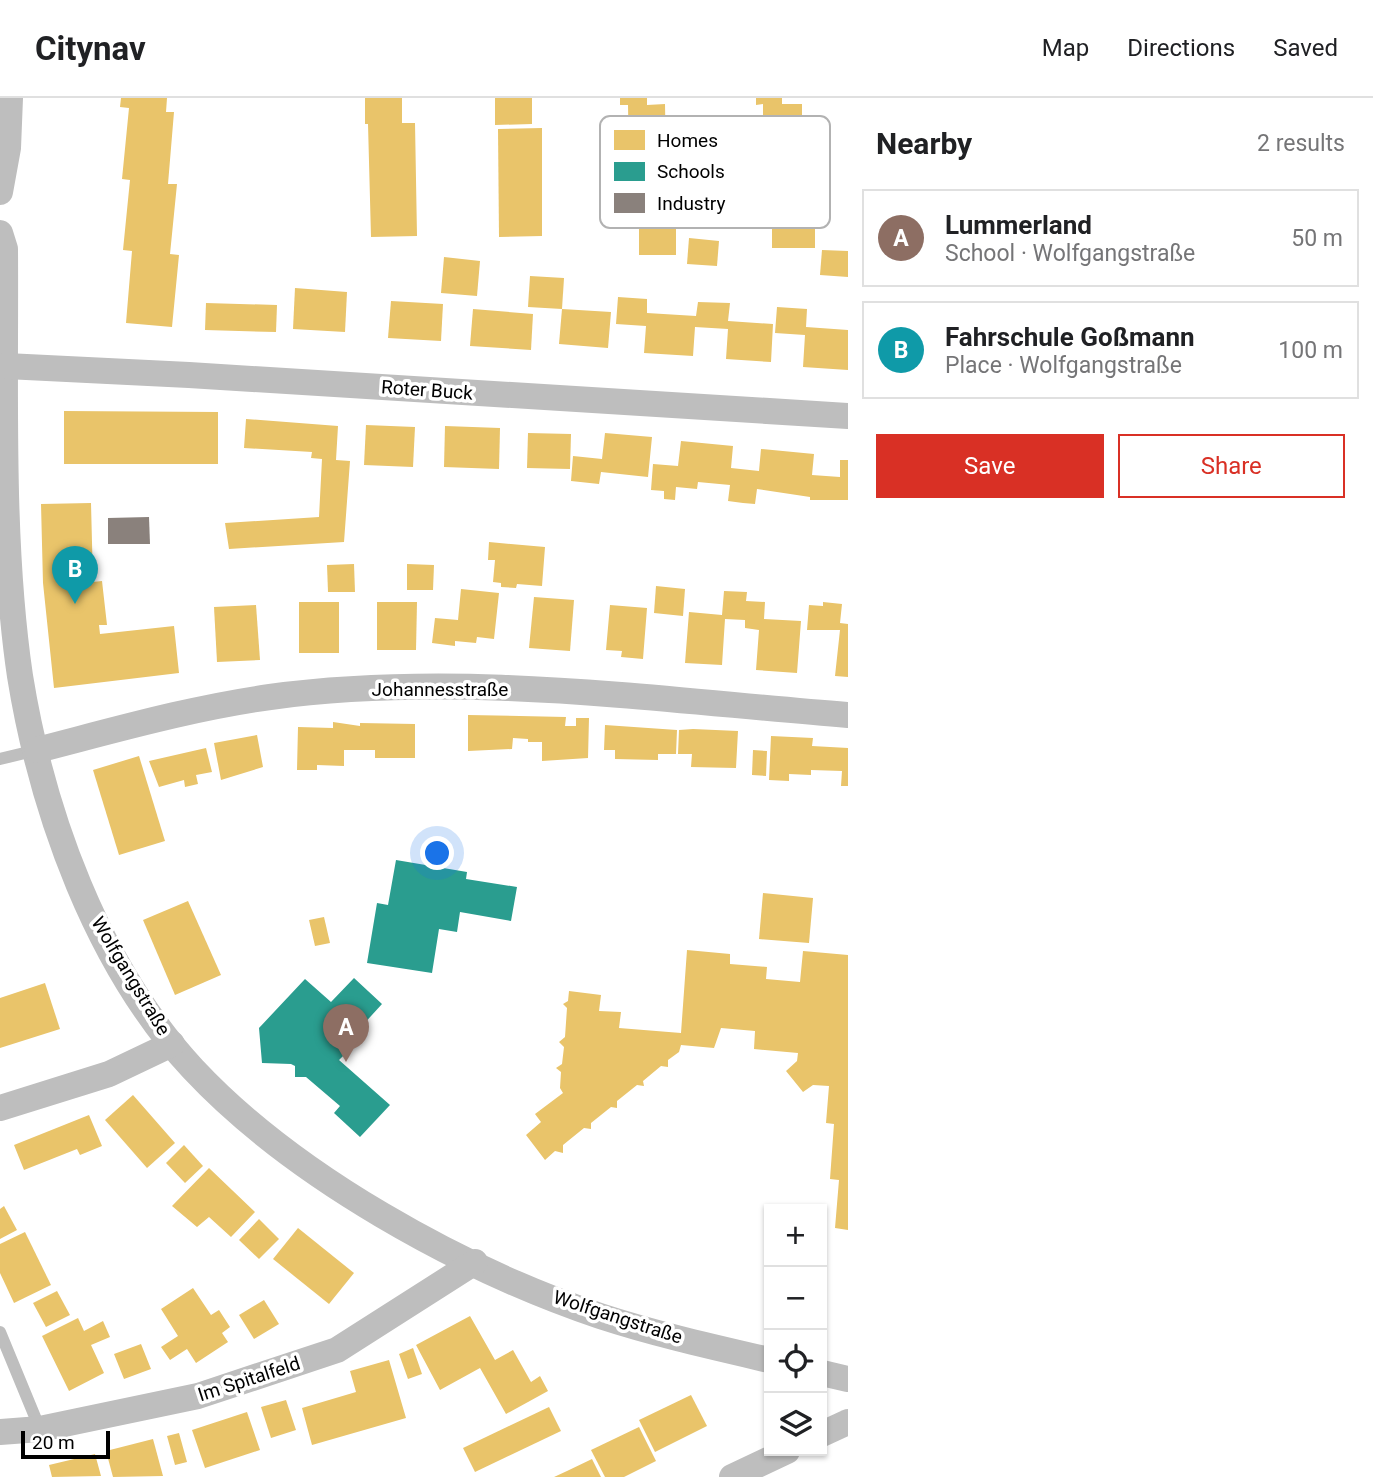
<!DOCTYPE html>
<html lang="en">
<head>
<meta charset="utf-8">
<style>
  :root { --surface:#fff; --page:#f2f2f2; --text:#202124; --muted:#757577; --line:#e0e0e0; --accent:#d93025 }
  body { margin:0; font-family:Roboto,sans-serif; background:var(--page); color:var(--text) }
  .controls { position:absolute; right:21px; bottom:21px; display:grid; overflow:hidden; border-radius:0px; box-shadow:0 2px 5px #0004 }
  .controls button { width:63px; height:63px; display:grid; place-items:center; padding:0; border:0; border-bottom:2px solid var(--line); background:var(--surface); color:var(--text); font:35px sans-serif }
  .scale { position:absolute; left:21px; bottom:18px; width:89px; box-sizing:border-box; padding-left:7px; border:4px solid #000; border-top:0; font-size:19px; line-height:24px; white-space:nowrap; color:#000; -webkit-text-stroke:5px #fff; paint-order:stroke }
  .you { position:absolute; left:438px; top:756px; width:24px; height:24px; margin:-18px; border:5px solid #fff; border-radius:50%; background:#1a73e8; box-shadow:0 0 0 10px #1a73e833 }
  .badge { display:grid; place-items:center; width:46px; height:46px; border-radius:50%; background:var(--accent); color:#fff; font-size:23px; font-weight:700 }
  .pin { position:absolute; translate:-50% -58px; filter:drop-shadow(0 2px 4px #0008) }
  .pin::after { content:''; position:absolute; top:37px; width:24px; height:21px; background:inherit; clip-path:polygon(0 0,100% 0,50% 100%) }
  .list { margin:0; padding:0; list-style:none }
  h2 { display:flex; justify-content:space-between; align-items:center; height:91px; margin:0; padding:0 28px; font-size:30px }
  h2 small { font-size:23px; font-weight:400; color:var(--muted) }
  .list li { display:grid; grid-template-columns:46px 1fr auto; gap:21px; align-items:center; box-sizing:border-box; height:98px; margin:0 14px 14px; padding:0 14px; border:2px solid var(--line); border-radius:0px }
  .list b { display:block; font-size:26px; white-space:nowrap }
  .list p { margin:0; font-size:23px; white-space:nowrap; color:var(--muted) }
  .list em { font-size:23px; font-style:normal; color:var(--muted) }
  .actions { display:flex; gap:14px; padding:21px 28px }
  .actions a { flex:1; padding:16px 0; border:2px solid var(--accent); border-radius:0px; text-align:center; font-size:24px; color:var(--accent) }
  .actions .main { background:var(--accent); color:#fff }
  .icon { flex:none; width:38px; height:38px; fill:none; stroke:currentColor; stroke-width:2; stroke-linecap:round; stroke-linejoin:round }
  .map { position:relative; flex:none; width:848px; height:1379px; overflow:hidden }
  header { display:flex; align-items:center; gap:42px; box-sizing:border-box; height:98px; padding:0 35px; background:var(--surface); border-bottom:2px solid var(--line) }
  header strong { font-size:33px }
  nav { display:flex; gap:38px; margin-inline-start:auto; font-size:24px }
  main { display:flex }
  aside { flex:1; background:var(--surface) }
  .map>svg:first-child { display:block }
  .homes { fill:#e9c46a }
  .schools { fill:#2a9d8f }
  .industry { fill:#8a817c }
  .lines { fill:none; stroke-linecap:round; stroke-linejoin:round }
  .lane { stroke:#bebebe; stroke-width:12 }
  .street { stroke:#bebebe; stroke-width:26 }
  .labels { text-anchor:middle; dominant-baseline:central; stroke-width:7; stroke-linejoin:round; paint-order:stroke }
  .street-label { font-size:19px; fill:#000; stroke:#fff }
  .key { fill:#fff; stroke:#b2b2b2; stroke-width:2 }
  .key-label { font-size:19px; fill:#000 }
</style>
</head>
<body>
<header>
<strong>Citynav</strong>
<nav><a>Map</a><a>Directions</a><a>Saved</a></nav>
</header>
<main>
<div class="map">
<svg width="848" height="1379" viewBox="0 0 848 1379">
  <rect width="100%" height="100%" fill="#fff"/>
  <g class="homes">
    <path d="M121 0H167L166 14H174L168 86H177L170 156 179 157 172 229 126 225 132 153 123 152 130 82 122 81 129 10 120 9Z"/>
    <path d="M365 0H402V25H415L417 138 371 139 368 26H365Z"/>
    <path d="M495 0H532V26L495 27Z"/>
    <path d="M620 0H647V7L665 6 666 63H648V91H676V157H639V91H613V64H629L628 7H620Z"/>
    <path d="M756 0H782V6H802V62H783V91L815 90V150H772V91H757V63H749L742 56 749 49 763 48V6L756 7Z"/>
    <path d="M542 30V138L499 139 498 31Z"/>
    <path d="M689 140 719 143 717 168 687 166Z"/>
    <path d="M822 152 848 153V179L820 177Z"/>
    <path d="M444 159 480 163 477 198 441 195Z"/>
    <path d="M530 178 564 180 562 211 528 209Z"/>
    <path d="M295 190 347 194 345 234 293 231Z"/>
    <path d="M618 199 647 201V215L696 218 698 204 730 205 728 223 773 226 771 264 726 261 728 231 695 229 693 258 644 255 646 228 616 226Z"/>
    <path d="M391 203 443 206 441 243 388 240Z"/>
    <path d="M206 205 277 207 276 234 205 232Z"/>
    <path d="M777 209 807 211 806 229 848 232V272L803 269 805 237 775 235Z"/>
    <path d="M473 211 533 216 531 252 470 248Z"/>
    <path d="M562 211 611 214 608 250 559 246Z"/>
    <path d="M64 313 218 314V366H64Z"/>
    <path d="M246 321 338 328 336 362 350 363 344 444 229 451 225 425 319 419 322 361 311 360 312 354 244 350Z"/>
    <path d="M366 327 415 329 413 369 364 367Z"/>
    <path d="M445 328 500 330 499 371 444 369Z"/>
    <path d="M528 335 571 336 570 371 527 370Z"/>
    <path d="M605 335 652 339 648 379 601 374 599 386 571 383 573 358 602 361Z"/>
    <path d="M681 343 733 348 731 370 759 373 761 351 814 356 812 377 840 379V362H848V402H810V399L757 391 755 406 743 405 728 403 730 387 698 384 697 391 676 389 675 402 664 401V393L651 392 653 366 678 368Z"/>
    <path d="M91 405 93 484 102 483 107 527H99L100 536 174 528 179 575 54 590 43 485 41 406Z"/>
    <path d="M489 444 545 449 542 488 517 486 516 490 501 489V485L493 484 495 462H488Z"/>
    <path d="M354 466 355 494H328L327 467Z"/>
    <path d="M407 466 434 467 433 492H407Z"/>
    <path d="M656 488 685 491 683 518 654 515Z"/>
    <path d="M461 491 499 495 494 541 477 539 476 545 455 543V548L432 545 435 520 458 522Z"/>
    <path d="M724 493 747 494 746 503 765 504 764 521 801 523 797 575 756 572 759 532 745 530V522L725 521 722 567 685 565 689 514 722 517Z"/>
    <path d="M534 499 574 502 570 553 529 550Z"/>
    <rect x="299" y="504" width="40" height="51"/>
    <path d="M377 504H417L416 552H377Z"/>
    <path d="M823 504 842 506 840 525 848 526V579L835 578 840 532H807L809 507 823 508Z"/>
    <path d="M256 507 260 562 217 564 214 509Z"/>
    <path d="M610 507 647 510 643 561 621 559 622 553 606 552Z"/>
    <path d="M468 617 566 619 565 628H576V620H589L588 660 542 663V644H528V641L513 640 512 651 468 653Z"/>
    <path d="M333 624 360 628V625L415 626V660H375V652H344V668L317 667V672H297L298 629 333 630Z"/>
    <path d="M605 627 677 632 676 656H658V662L615 661V652H604Z"/>
    <path d="M693 631 738 633 736 670 691 669 692 656H678L679 632Z"/>
    <path d="M257 637 263 669 221 682 214 645Z"/>
    <path d="M771 638 813 640 812 648 848 650V688H841L842 673 811 672V677L789 676V683L769 682Z"/>
    <path d="M206 650 212 674 196 677 198 686 185 689 184 682 159 689 149 663Z"/>
    <path d="M753 652 767 653 766 678 752 677Z"/>
    <path d="M139 658 165 743 119 757 93 672Z"/>
    <path d="M763 795 813 800 809 845 759 841Z"/>
    <path d="M188 803 221 877 175 897 143 822Z"/>
    <path d="M324 819 330 845 315 848 309 822Z"/>
    <path d="M687 852 730 856V866L767 869 766 881 800 884 803 853 848 857V1132L835 1130 839 1082 830 1081 834 1026 826 1025 829 988 813 987 803 994 786 973 797 963 798 955 754 951 755 933 721 930 714 950 681 947 679 954 668 962V969L661 968 643 983 644 988 637 987 617 1003V1010L611 1009 591 1025V1031L584 1030 563 1047V1055L555 1053 545 1062 526 1037 541 1024 535 1016 563 995 560 990 561 974 556 970 562 966 564 949 559 944 565 939 567 910 563 906 568 903 569 893 601 897 599 913 621 914 619 930 681 935Z"/>
    <path d="M45 885 60 931 0 950V900Z"/>
    <path d="M133 997 175 1045 147 1070 105 1022Z"/>
    <path d="M89 1017 102 1048 80 1057 77 1051 24 1072 14 1047Z"/>
    <path d="M184 1047 203 1068 185 1085 166 1065Z"/>
    <path d="M209 1070 255 1114 231 1139 209 1119 197 1129 172 1108Z"/>
    <path d="M4 1108 17 1132 0 1141V1111Z"/>
    <path d="M259 1121 279 1141 259 1161 239 1142Z"/>
    <path d="M298 1130 354 1175 329 1206 273 1161Z"/>
    <path d="M25 1134 51 1187 14 1205 0 1175V1146Z"/>
    <path d="M193 1190 211 1217 219 1212 230 1229 222 1235 228 1244 196 1265 187 1251 170 1262 161 1249 178 1238 161 1211Z"/>
    <path d="M57 1193 70 1217 46 1229 33 1205Z"/>
    <path d="M264 1202 279 1226 254 1241 239 1217Z"/>
    <path d="M470 1218 495 1262 513 1252 531 1284 540 1278 548 1293 506 1316 480 1270 440 1292 416 1247Z"/>
    <path d="M78 1220 84 1233 103 1223 110 1239 91 1247 104 1275 69 1293 42 1238Z"/>
    <path d="M141 1246 151 1271 124 1281 114 1256Z"/>
    <path d="M413 1250 422 1276 408 1281 399 1256Z"/>
    <path d="M389 1262 406 1320 312 1347 302 1310 356 1294 350 1273Z"/>
    <path d="M691 1297 707 1328 655 1354 639 1322Z"/>
    <path d="M286 1302 296 1332 271 1340 261 1309Z"/>
    <path d="M549 1309 561 1333 475 1374 463 1350Z"/>
    <path d="M247 1314 260 1352 205 1370 192 1332Z"/>
    <path d="M639 1329 656 1363 624 1379H605L591 1352Z"/>
    <path d="M179 1335 187 1364 175 1367 167 1338Z"/>
    <path d="M153 1341 163 1378 113 1379 106 1353Z"/>
    <path d="M95 1356 101 1378 52 1379 49 1367Z"/>
    <path d="M592 1361 601 1379H554L567 1373Z"/>
  </g>
  <g class="schools">
    <path d="M396 762 467 774 466 781 517 789 511 823 460 814 457 834 439 831 432 875 367 865 377 805 388 807Z"/>
    <path d="M354 880 382 906 340 952 345 956 339 962 390 1007 360 1039 334 1015 340 1008 306 979H295V968L291 966 262 965 259 930 305 881 331 904Z"/>
  </g>
  <path class="industry" d="M149 419 150 446H108V420Z"/>
  <g class="lines">
    <g class="lane">
      <path d="M0 661 37 652"/>
      <path d="M0 1234 40 1331"/>
    </g>
    <g class="street">
      <path d="M0 94 8 50 10 0"/>
      <path d="M0 135 5 151C6 288 0 443 20 578 42 714 97 868 193 971 293 1078 461 1171 600 1218 655 1236 713 1249 769 1262"/>
      <path d="M6 268 189 277 848 318"/>
      <path d="M37 652C115 632 191 610 270 599 462 573 657 602 848 617"/>
      <path d="M0 1010 109 976 172 946"/>
      <path d="M822 1275 848 1281"/>
      <path d="M0 1334 40 1331 198 1298 337 1252 475 1164"/>
      <path d="M822 1336 848 1324"/>
      <path d="M732 1379 787 1353"/>
    </g>
  </g>
  <g class="labels">
    <g class="street-label">
      <text transform="translate(427 292) rotate(4)">Roter Buck</text>
      <text x="440" y="591">Johannesstraße</text>
      <text transform="translate(131 878) rotate(59)">Wolfgangstraße</text>
      <text transform="translate(618 1219) rotate(18)">Wolfgangstraße</text>
      <text transform="translate(249 1281) rotate(-18)">Im Spitalfeld</text>
    </g>
  </g>
  <rect x="600" y="18" width="230" height="112" rx="10" class="key"/>
  <rect x="614" y="32" width="31" height="20" fill="#e9c46a"/>
  <rect x="614" y="64" width="31" height="19" fill="#2a9d8f"/>
  <rect x="614" y="95" width="31" height="20" fill="#8a817c"/>
  <g class="key-label">
    <text x="657" y="49">Homes</text>
    <text x="657" y="80">Schools</text>
    <text x="657" y="112">Industry</text>
  </g>
</svg>
<div class="controls">
<button>+</button>
<button>−</button>
<button><svg class="icon" aria-label="locate" viewBox="0 0 24 24"><circle cx="12" cy="12" r="6"/><path d="M12 2v4M12 18v4M2 12h4M18 12h4"/></svg></button>
<button><svg class="icon" aria-label="layers" viewBox="0 0 24 24"><path d="M12 4l9 5-9 5-9-5zM3 14l9 5 9-5"/></svg></button>
</div>
<div class="scale">20 m</div>
<div class="you"></div>
<div class="pin badge" style="left:346px;top:964px;background:#8d6e63">A</div>
<div class="pin badge" style="left:75px;top:506px;background:#0f9aa8">B</div>
</div>
<aside>
<h2>Nearby<small>2 results</small></h2>
<ul class="list">
<li><span class="badge" style="background:#8d6e63">A</span><div><b>Lummerland</b><p>School · Wolfgangstraße</p></div><em>50 m</em></li>
<li><span class="badge" style="background:#0f9aa8">B</span><div><b>Fahrschule Goßmann</b><p>Place · Wolfgangstraße</p></div><em>100 m</em></li>
</ul>
<div class="actions"><a class="main">Save</a><a>Share</a></div>
</aside>
</main>
</body>
</html>
